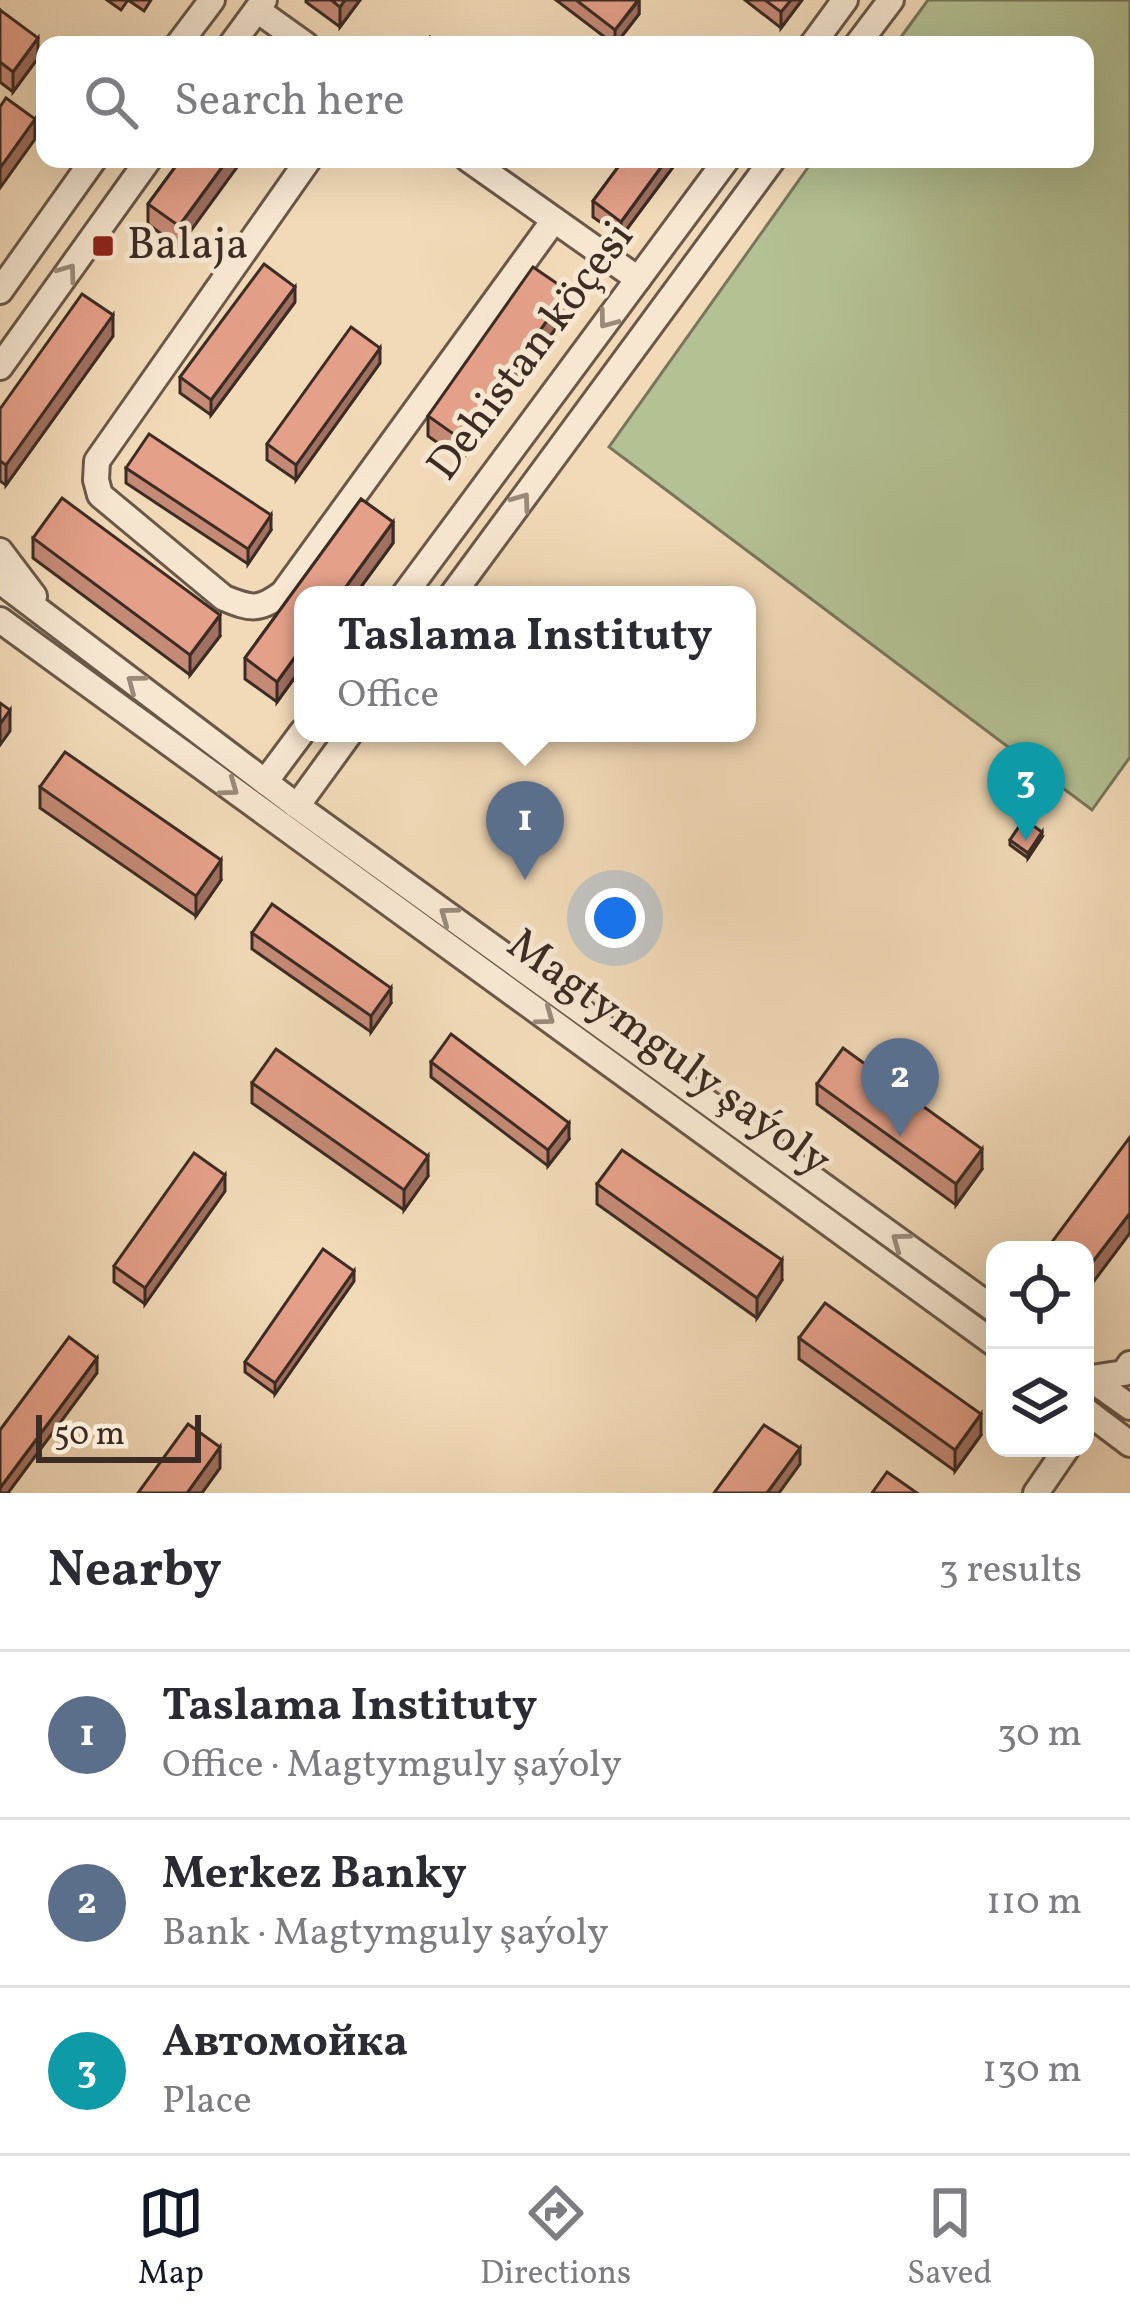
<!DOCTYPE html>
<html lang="en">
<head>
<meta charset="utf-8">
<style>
  :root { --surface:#fff; --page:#f7f7f7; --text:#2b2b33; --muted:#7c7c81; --line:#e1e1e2; --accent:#111827 }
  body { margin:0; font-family:Vollkorn,serif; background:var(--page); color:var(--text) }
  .controls { position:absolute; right:36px; bottom:36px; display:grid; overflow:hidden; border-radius:24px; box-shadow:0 12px 48px #0002 }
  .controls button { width:108px; height:108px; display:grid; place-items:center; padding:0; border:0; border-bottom:3px solid var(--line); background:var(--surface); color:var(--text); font:60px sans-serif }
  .scale { position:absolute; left:36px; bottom:30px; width:165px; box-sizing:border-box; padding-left:12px; border:6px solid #3c2c24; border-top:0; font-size:33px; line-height:42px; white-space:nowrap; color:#3c2c24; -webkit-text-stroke:9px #f7e7d1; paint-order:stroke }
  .you { position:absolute; left:615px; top:918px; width:42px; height:42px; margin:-30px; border:9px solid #fff; border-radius:50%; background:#1a73e8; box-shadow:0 0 0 18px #1a73e833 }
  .badge { display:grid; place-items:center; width:78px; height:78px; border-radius:50%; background:var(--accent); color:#fff; font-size:39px; font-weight:700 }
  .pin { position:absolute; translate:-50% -99px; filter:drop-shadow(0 3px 6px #0008) }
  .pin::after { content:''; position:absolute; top:63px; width:42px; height:36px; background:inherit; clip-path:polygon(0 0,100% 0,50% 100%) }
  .popup { position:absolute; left:294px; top:586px; width:462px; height:156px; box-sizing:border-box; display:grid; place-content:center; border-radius:24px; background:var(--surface); filter:drop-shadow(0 3px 9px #0005); font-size:39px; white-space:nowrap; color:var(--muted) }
  .popup b { font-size:45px; color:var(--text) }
  .popup::after { content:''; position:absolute; left:50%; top:100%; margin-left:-24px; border:24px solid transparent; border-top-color:var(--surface) }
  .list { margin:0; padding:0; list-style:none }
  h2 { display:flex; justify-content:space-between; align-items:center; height:156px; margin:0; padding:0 48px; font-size:51px }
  h2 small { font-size:39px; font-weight:400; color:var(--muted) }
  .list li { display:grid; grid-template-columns:78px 1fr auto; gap:36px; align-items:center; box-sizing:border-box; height:168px; padding:0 48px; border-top:3px solid var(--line) }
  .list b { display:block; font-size:45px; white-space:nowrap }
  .list p { margin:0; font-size:39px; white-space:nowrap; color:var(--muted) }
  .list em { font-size:39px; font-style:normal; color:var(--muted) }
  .icon { flex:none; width:66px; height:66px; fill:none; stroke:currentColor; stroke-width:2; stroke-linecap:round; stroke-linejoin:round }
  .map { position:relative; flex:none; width:1130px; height:1493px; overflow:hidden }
  .search { position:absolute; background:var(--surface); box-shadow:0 12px 48px #0002; left:36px; right:36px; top:36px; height:132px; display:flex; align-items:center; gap:30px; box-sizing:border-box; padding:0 42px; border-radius:24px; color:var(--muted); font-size:45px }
  .sheet { height:660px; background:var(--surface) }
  nav { display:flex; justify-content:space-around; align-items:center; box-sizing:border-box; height:168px; border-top:3px solid var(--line); background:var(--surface); font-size:33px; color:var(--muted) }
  nav a { display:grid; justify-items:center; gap:6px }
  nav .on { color:var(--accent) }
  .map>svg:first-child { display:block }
  .green { fill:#b4c194; stroke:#78765c; stroke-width:3 }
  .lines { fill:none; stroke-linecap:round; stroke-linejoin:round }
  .minor-casing { stroke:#6a5849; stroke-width:30 }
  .minor { stroke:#f7e7d1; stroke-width:24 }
  .wall { fill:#c58a76; stroke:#3c2c24; stroke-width:3 }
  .shaded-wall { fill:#a07060; stroke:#3c2c24; stroke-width:3 }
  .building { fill:#e5a089; stroke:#3c2c24; stroke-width:3 }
  .oneway { stroke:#9a8a7a }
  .poi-dot { fill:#8f2418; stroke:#f7e7d1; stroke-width:4.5 }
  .labels { text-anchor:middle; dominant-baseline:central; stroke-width:10; stroke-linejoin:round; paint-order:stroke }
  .poi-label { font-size:45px; fill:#3c2c24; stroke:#f7e7d1; text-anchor:start }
  .street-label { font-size:45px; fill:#3c2c24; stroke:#f7e7d1 }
</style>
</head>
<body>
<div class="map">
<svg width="1130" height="1493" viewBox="0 0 1130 1493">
  <rect width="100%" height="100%" fill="#f2dab8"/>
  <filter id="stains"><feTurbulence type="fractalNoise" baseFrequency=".00167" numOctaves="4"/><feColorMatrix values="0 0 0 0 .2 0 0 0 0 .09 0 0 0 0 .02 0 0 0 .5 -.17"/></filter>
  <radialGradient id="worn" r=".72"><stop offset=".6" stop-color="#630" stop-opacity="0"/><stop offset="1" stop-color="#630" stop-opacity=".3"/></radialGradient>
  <path class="green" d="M928 0H1130V757L1092 810 609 447 814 159H1085V45H895Z"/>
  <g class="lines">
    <defs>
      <g id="minor">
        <path d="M257 10 306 45"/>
        <path d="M178 45 212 0"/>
        <path d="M231 45 264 0"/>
        <path d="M812 45 845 0"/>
        <path d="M857 45 891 0"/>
        <path d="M309 159 97 461 96 480 100 495 224 598C251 609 259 611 283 593L554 220"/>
        <path d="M468 159 638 279"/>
        <path d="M0 291 94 159"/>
        <path d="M0 367 149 159"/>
        <path d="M0 551 34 596"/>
        <path d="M0 581 297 806 995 1310"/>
        <path d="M404 595 727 159"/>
        <path d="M452 595 773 159"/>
        <path d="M0 620 995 1344"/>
        <path d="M265 782 303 731"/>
        <path d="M297 806 350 733"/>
        <path d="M1085 1375 1130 1407"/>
        <path d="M1085 1379 1124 1373 1130 1364"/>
        <path d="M1085 1410 1130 1444"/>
        <path d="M1036 1493 1067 1448"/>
      </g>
    </defs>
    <use href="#minor" class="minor-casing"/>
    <use href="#minor" class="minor"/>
  </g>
  <g class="wall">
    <path d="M107 0H151L144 11 128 0 121 10Z"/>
    <path d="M306 0H360L340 27 306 2Z"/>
    <path d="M556 0H639V14L615 45Z"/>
    <path d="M745 0H802L781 28Z"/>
    <path d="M0 10 38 58 13 92 0 82Z"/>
    <path d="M181 159 179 247 148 224V204Z"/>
    <path d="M624 159H679L621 237 593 217V201Z"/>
    <path d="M295 302 211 415 180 393V377Z"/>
    <path d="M568 311 462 460 428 436V416Z"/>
    <path d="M113 336 6 485 0 481V409Z"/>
    <path d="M380 363 296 480 267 460V444Z"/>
    <path d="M126 468 271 530 248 564 126 483Z"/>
    <path d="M361 499 393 522V543L355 595H303V666L277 702 245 679V658Z"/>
    <path d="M33 538 220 636 190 675 33 558Z"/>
    <path d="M40 787 221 880 196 916 40 808Z"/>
    <path d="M1042 837 1028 858 1010 845V840Z"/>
    <path d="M252 933 391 1003 371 1032 252 949Z"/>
    <path d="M431 1062 569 1139 548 1166 431 1077Z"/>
    <path d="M252 1083 428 1176 404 1210 252 1103Z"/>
    <path d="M817 1084 982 1169 956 1205 817 1104Z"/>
    <path d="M597 1184 782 1280 757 1318 597 1204Z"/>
    <path d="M225 1191 145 1304 114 1282V1266Z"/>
    <path d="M354 1281 275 1394 245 1372V1362Z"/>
    <path d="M799 1338 981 1435 955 1471 799 1359Z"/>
  </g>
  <g class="shaded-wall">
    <path d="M345 0H360L340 27V7Z"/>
    <path d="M639 0V14L615 45V30Z"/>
    <path d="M791 0H802L781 28V12Z"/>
    <path d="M38 38V58L13 92V72Z"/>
    <path d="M35 119V139L0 188V168Z"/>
    <path d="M228 159H243L179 247V226Z"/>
    <path d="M667 159H679L621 237V222Z"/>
    <path d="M295 287V302L211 415V400Z"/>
    <path d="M568 291V311L462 460V440Z"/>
    <path d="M113 315V336L6 485V465Z"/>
    <path d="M380 348V363L296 480V465Z"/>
    <path d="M271 515V530L248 564V549Z"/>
    <path d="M393 522V543L355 595H340Z"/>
    <path d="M220 615V636L190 675V655Z"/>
    <path d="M303 646V666L277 702V682Z"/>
    <path d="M10 710V731L0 745V724Z"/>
    <path d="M1042 832V837L1028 858V853Z"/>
    <path d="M221 860V880L196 916V896Z"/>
    <path d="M391 988V1003L371 1032V1016Z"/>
    <path d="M569 1123V1139L548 1166V1150Z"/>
    <path d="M982 1149V1169L956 1205V1184Z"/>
    <path d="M428 1156V1176L404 1210V1190Z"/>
    <path d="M225 1175V1191L145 1304V1288Z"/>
    <path d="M1130 1213V1233L1085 1293V1272Z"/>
    <path d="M782 1260V1280L757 1318V1298Z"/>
    <path d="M354 1271V1281L275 1394V1383Z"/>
    <path d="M97 1358V1373L8 1493H0V1488Z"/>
    <path d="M981 1414V1435L955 1471V1450Z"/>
    <path d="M220 1447V1468L202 1493H187Z"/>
    <path d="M800 1448V1464L779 1493H767Z"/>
  </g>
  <g class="building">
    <path d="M331 0H345L340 7Z"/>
    <path d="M576 0H638L615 30Z"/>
    <path d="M765 0H791L781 12Z"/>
    <path d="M0 10 38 38 13 72 0 62Z"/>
    <path d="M430 37 441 45H424Z"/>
    <path d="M6 98 35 119 0 168V107Z"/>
    <path d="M181 159H228L179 226 148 204Z"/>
    <path d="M624 159H667L621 222 593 201Z"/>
    <path d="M264 264 295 287 211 400 180 377Z"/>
    <path d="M533 267 568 291 462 440 428 416Z"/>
    <path d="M82 294 113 315 6 465 0 461V409Z"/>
    <path d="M351 327 380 348 296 465 267 444Z"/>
    <path d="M149 434 271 515 248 549 126 468Z"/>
    <path d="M62 498 220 615 190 655 33 538Z"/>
    <path d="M361 499 393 522 340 595H303V646L277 682 245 658Z"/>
    <path d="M0 703 10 710 0 724Z"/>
    <path d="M65 752 221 860 196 896 40 787Z"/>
    <path d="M1024 819 1042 832 1028 853 1010 840Z"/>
    <path d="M272 904 391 988 371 1016 252 933Z"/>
    <path d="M451 1034 569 1123 548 1150 431 1062Z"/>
    <path d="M843 1048 982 1149 956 1184 817 1084Z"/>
    <path d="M276 1049 428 1156 404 1190 252 1083Z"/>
    <path d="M1130 1137V1213L1085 1272V1250H1046Z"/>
    <path d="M622 1150 782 1260 757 1298 597 1184Z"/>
    <path d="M194 1153 225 1175 145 1288 114 1266Z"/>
    <path d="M323 1249 354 1271 275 1383 245 1362Z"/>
    <path d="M825 1303 981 1414 955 1450 799 1338Z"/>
    <path d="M69 1337 97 1358 0 1488V1430Z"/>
    <path d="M188 1424 220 1447 187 1493H138Z"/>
    <path d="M764 1425 800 1448 767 1493H714Z"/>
    <path d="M887 1472 917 1493H872Z"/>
  </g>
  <defs><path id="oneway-chevron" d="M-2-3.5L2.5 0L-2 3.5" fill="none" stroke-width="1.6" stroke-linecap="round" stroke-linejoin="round" transform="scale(3)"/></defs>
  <g class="oneway">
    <use href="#oneway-chevron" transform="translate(68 272) rotate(-54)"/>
    <use href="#oneway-chevron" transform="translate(607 320) rotate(127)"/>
    <use href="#oneway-chevron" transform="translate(522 501) rotate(-54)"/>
    <use href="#oneway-chevron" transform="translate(135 683) rotate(-143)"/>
    <use href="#oneway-chevron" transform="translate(230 788) rotate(36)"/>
    <use href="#oneway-chevron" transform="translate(448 915) rotate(-144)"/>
    <use href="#oneway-chevron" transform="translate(546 1017) rotate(36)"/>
    <use href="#oneway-chevron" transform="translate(900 1241) rotate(-144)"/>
  </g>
  <rect class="poi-dot" x="91" y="234" width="24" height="24" rx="6"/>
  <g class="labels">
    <g class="poi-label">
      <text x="127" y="246">Balaja</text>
    </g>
    <g class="street-label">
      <text transform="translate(532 352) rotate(-53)">Dehistan köçesi</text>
      <text transform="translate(668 1054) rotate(36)">Magtymguly şaýoly</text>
    </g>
  </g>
  <rect width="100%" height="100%" filter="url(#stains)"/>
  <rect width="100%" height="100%" fill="url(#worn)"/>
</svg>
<div class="controls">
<button><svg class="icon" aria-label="locate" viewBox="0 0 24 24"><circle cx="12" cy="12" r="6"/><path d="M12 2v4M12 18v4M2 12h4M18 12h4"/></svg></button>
<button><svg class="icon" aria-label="layers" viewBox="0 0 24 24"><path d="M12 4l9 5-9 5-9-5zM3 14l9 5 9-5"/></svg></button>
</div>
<div class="scale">50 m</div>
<div class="you"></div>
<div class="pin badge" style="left:525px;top:880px;background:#5c6f8a">1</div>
<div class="popup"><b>Taslama Instituty</b>Office</div>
<div class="pin badge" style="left:900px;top:1137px;background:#5c6f8a">2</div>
<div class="pin badge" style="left:1026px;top:841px;background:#0f9aa8">3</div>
<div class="search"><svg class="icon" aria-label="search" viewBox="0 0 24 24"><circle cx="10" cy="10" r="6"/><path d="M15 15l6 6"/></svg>Search here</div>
</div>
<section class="sheet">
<h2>Nearby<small>3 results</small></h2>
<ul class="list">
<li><span class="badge" style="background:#5c6f8a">1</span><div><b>Taslama Instituty</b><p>Office · Magtymguly şaýoly</p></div><em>30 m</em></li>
<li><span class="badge" style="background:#5c6f8a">2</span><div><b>Merkez Banky</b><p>Bank · Magtymguly şaýoly</p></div><em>110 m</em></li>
<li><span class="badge" style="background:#0f9aa8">3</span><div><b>Автомойка</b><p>Place</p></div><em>130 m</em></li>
</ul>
</section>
<nav>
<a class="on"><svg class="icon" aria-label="map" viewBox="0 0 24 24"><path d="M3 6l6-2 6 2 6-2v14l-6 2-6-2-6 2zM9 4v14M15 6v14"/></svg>Map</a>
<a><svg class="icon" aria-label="directions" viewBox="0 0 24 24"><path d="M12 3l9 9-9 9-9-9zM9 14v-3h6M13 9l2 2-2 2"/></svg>Directions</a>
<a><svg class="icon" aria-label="saved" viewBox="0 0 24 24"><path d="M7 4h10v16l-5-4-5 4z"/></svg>Saved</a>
</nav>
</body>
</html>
